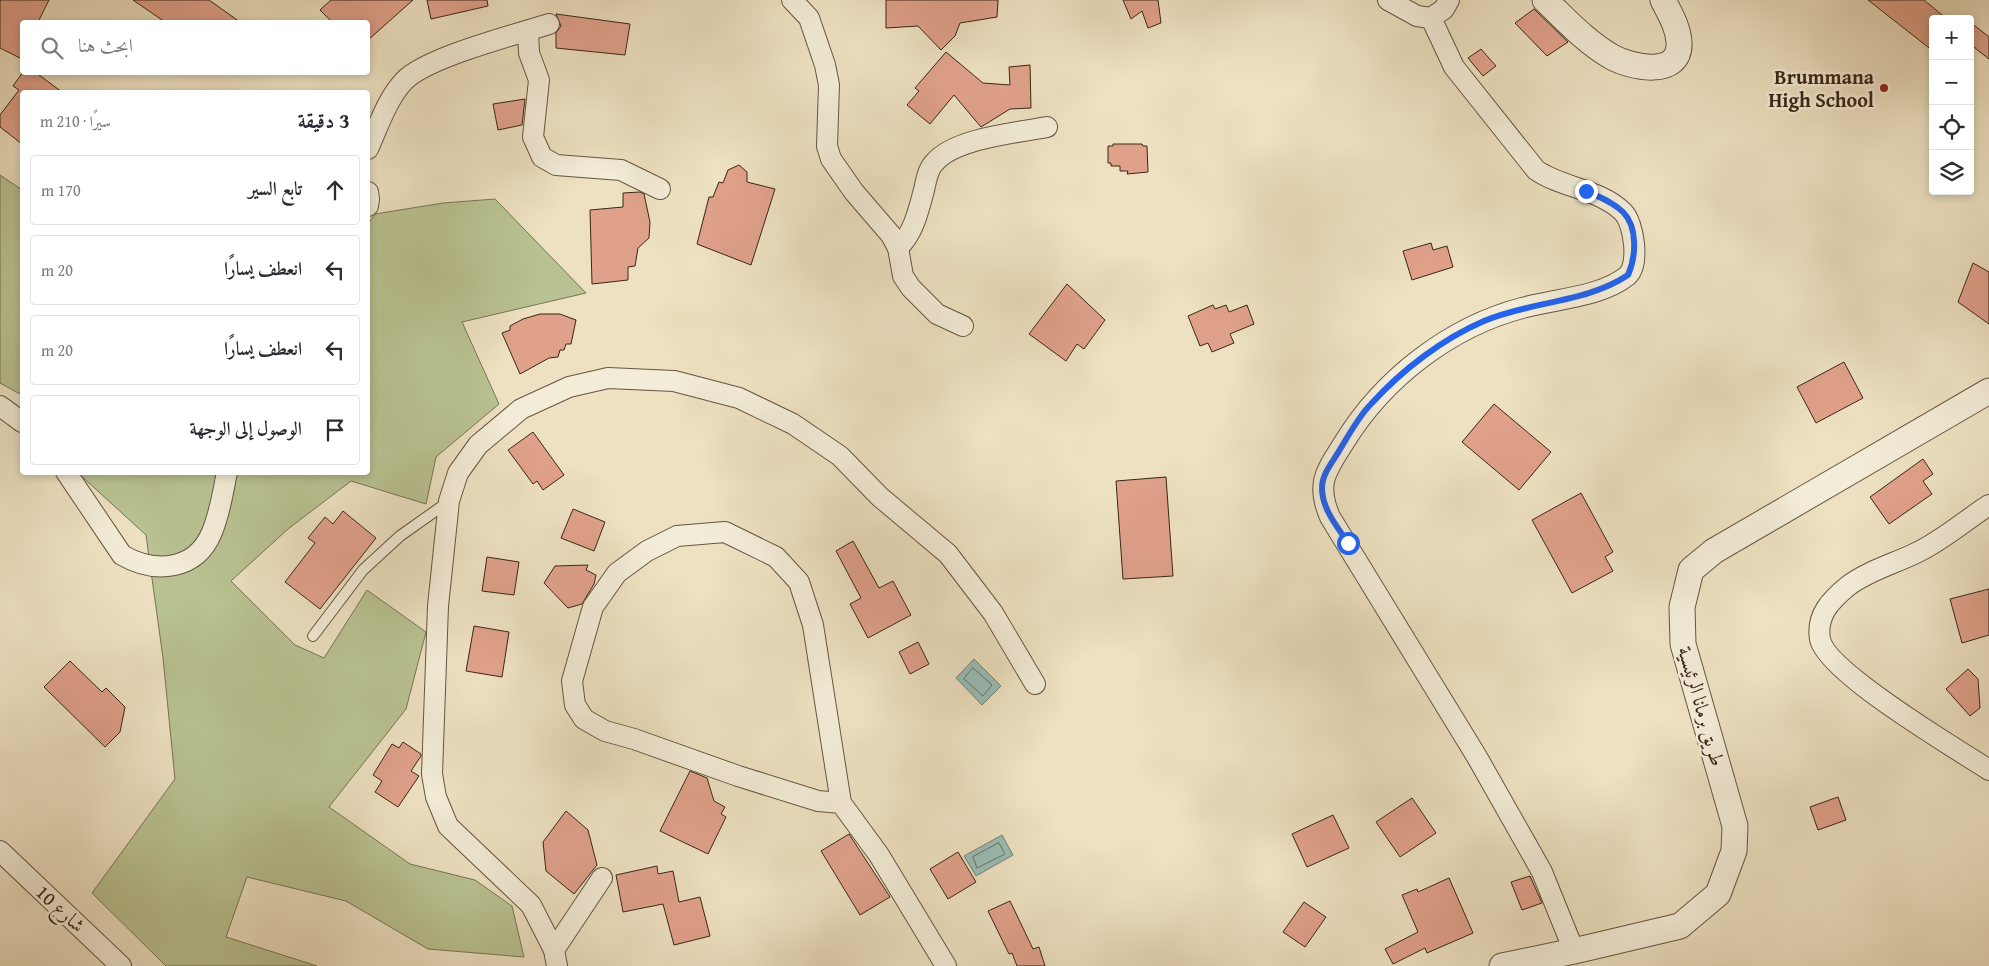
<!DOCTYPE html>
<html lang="ar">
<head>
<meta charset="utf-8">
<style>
  :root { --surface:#fff; --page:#f7f7f7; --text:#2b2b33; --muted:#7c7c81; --line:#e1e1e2 }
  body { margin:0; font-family:"Gentium Book Plus",Amiri,serif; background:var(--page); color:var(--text); direction:rtl }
  .controls { position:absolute; right:15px; top:15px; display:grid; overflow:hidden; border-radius:5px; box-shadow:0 2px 8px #0003 }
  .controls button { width:45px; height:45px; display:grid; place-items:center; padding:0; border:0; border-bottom:1px solid var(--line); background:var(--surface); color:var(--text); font:25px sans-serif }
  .stop { position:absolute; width:15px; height:15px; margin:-11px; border:4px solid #2563eb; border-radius:50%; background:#fff }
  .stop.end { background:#2563eb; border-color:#fff; box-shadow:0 1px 5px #0008 }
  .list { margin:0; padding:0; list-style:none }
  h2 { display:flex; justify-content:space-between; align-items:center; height:65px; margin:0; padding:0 20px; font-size:21px }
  h2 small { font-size:16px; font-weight:400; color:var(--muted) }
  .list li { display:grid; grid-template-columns:32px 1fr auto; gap:15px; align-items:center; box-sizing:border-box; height:70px; margin:0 10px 10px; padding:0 10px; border:1px solid var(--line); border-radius:5px }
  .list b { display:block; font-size:19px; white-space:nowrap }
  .list em { font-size:16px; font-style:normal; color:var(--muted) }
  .icon { flex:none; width:28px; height:28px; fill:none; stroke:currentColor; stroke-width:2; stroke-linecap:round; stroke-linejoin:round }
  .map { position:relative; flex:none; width:1989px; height:966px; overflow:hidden; direction:ltr }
  .search { position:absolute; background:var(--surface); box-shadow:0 2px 8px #0003; left:20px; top:20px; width:350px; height:55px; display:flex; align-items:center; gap:12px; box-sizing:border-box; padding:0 18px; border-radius:5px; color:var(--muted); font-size:19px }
  .panel { position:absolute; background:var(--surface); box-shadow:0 2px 8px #0003; left:20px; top:90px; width:350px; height:385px; border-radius:5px; direction:rtl }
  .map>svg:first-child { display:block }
  .green { fill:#b9c292; stroke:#797454 }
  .water { fill:#99bdb6; stroke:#738176 }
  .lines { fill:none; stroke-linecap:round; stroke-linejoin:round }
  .shore { stroke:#697266; stroke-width:1 }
  .building { fill:#e0a18b; stroke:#392616 }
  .service-casing { stroke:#665541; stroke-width:12 }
  .minor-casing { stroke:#665541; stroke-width:22 }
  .tertiary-casing { stroke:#665541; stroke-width:27 }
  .service { stroke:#f3ecd7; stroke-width:10 }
  .minor { stroke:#f3ecd7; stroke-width:20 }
  .tertiary { stroke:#f3ecd7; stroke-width:25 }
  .route { stroke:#2563eb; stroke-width:6 }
  .poi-dot { fill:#8f2418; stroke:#f3ecd7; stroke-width:2 }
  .labels { text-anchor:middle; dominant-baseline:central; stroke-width:5; stroke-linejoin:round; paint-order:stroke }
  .poi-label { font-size:20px; font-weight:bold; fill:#392616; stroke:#f3ecd7; text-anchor:end }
  .street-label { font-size:20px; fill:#392616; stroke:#f3ecd7 }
</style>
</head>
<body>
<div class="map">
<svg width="1989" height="966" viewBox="0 0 1989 966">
  <rect width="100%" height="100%" fill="#ede1c1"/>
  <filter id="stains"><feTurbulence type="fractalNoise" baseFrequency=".004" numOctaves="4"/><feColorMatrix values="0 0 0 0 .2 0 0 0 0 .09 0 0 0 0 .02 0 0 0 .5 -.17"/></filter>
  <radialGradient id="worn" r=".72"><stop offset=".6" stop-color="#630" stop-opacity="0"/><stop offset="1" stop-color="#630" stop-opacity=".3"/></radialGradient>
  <g class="green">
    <path d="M0 175 22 190V395L0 383Z"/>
    <path d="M495 199 586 293 462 322 499 404 436 457 426 504 351 481 288 529 231 581 295 645 324 658 367 590 426 632 406 709 329 807 410 864 475 880 512 906 524 957 428 949 346 901 247 877 226 937 317 966H166L92 893 175 779 163 658 146 535 78 473 368 472V224L375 214 443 203Z"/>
  </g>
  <g class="water">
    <path d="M974 659 1001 686 982 705 956 678Z"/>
    <path d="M1002 835 1013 855 976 876 964 856Z"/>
  </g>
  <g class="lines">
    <g class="shore">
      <path d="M973 668 992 685 983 696 964 679Z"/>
      <path d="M999 843 1005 854 977 868 973 857Z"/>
    </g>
  </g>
  <g class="building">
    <path d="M0 0H49L38 22H22V59L0 48Z"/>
    <path d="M133 0H209L240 22H165Z"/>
    <path d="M331 0H413L368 40V22H332L320 10Z"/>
    <path d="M427 0H487L488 6 431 19Z"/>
    <path d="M886 0H998L997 17 960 23 955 36 941 50 918 26 886 28Z"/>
    <path d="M1123 0H1158L1161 23 1148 28 1142 11 1131 19Z"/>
    <path d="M1868 0H1924L1947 19H1933V51Z"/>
    <path d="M1534 9 1568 42 1547 56 1515 23Z"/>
    <path d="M556 14 630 24 625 55 556 48V33L561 26Z"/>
    <path d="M1970 22 1989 37V59L1970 44Z"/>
    <path d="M1481 49 1496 66 1483 76 1468 58Z"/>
    <path d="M946 52 983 83 1010 85 1009 67 1030 65 1031 108 1010 109 981 127 954 95 930 124 907 105 919 91 915 88Z"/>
    <path d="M23 72H35L62 92H22V144L0 127V115L19 90 13 86Z"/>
    <path d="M525 99 522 125 498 130 493 104Z"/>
    <path d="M1113 144H1142L1143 146H1147L1148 172 1127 174 1128 171H1120V166H1111V163H1108V146H1113Z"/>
    <path d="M739 165 747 172V182L775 189 751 265 697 244 709 197H713L719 182 723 183 728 170Z"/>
    <path d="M640 192 644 194 650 222 649 238 638 248 635 266 628 267V280L592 284 590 210 623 207V193Z"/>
    <path d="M1431 243 1433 250 1447 246 1453 267 1412 280 1403 251Z"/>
    <path d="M1973 263 1989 272V324L1958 302Z"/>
    <path d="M1067 284 1105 320 1084 349 1077 344 1066 361 1029 334Z"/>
    <path d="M1213 305 1215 309 1226 305 1229 312 1247 305 1254 324 1230 334 1234 343 1212 352 1208 343 1200 346 1188 316Z"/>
    <path d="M540 314H560L576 320 571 344H566L564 350H560L558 357 549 358 520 374 502 333 510 330V326L523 319Z"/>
    <path d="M1844 362 1863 398 1816 423 1797 387Z"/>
    <path d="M1494 404 1551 452 1519 490 1462 442Z"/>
    <path d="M533 432 564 475 543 490 537 481 533 484 508 450Z"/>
    <path d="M1923 459 1933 474 1923 481 1932 494 1889 524 1870 497Z"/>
    <path d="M1166 477 1173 576 1123 579 1116 481Z"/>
    <path d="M1581 493 1613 552 1605 557 1613 571 1572 593 1532 520Z"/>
    <path d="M573 509 605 522 594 551 561 538Z"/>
    <path d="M343 511 376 538 320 609 285 582 315 543 308 538 325 517 333 524Z"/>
    <path d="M853 541 879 588 893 581 911 615 868 638 850 604 861 598 836 551Z"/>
    <path d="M487 557 519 562 514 595 482 591Z"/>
    <path d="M588 565 586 570 596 575 594 584 582 604 568 608 544 583 555 566Z"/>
    <path d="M1989 589V635L1962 643 1950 599Z"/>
    <path d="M474 626 509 632 502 677 466 671Z"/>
    <path d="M918 642 929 664 910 674 899 652Z"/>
    <path d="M70 661 102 692 106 688 125 707 120 732 105 747 44 687Z"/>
    <path d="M1968 669 1978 679 1980 708 1970 716 1946 689Z"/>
    <path d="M403 742 421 754V756L411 771 419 776 398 807 375 792 382 781 373 775 392 744 399 748Z"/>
    <path d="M690 771 707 778 714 801 725 807 721 814 726 817 708 854 660 831Z"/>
    <path d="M1838 797 1846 820 1818 830 1810 807Z"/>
    <path d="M1412 798 1436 833 1400 857 1376 822Z"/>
    <path d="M566 811 588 830 597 865 574 894 546 871 543 842Z"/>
    <path d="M1333 815 1349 848 1307 867 1292 834Z"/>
    <path d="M849 834 890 897 860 915 821 851Z"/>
    <path d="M958 852 976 882 948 899 930 869Z"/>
    <path d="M657 866 658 874 673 871 679 902 700 897 710 936 674 945 663 904 623 912 616 875Z"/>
    <path d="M1530 876 1542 903 1522 910 1511 882Z"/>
    <path d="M1449 878 1473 933 1427 953 1425 948 1393 964 1385 949 1418 932 1402 895 1417 889 1418 892Z"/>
    <path d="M1010 901 1033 949 1039 947 1045 966H1017L1012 953 1009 954 988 911Z"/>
    <path d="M1304 902 1326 917 1305 947 1283 932Z"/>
  </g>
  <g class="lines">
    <defs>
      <path id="service" d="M313 636 363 570 400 536 448 502"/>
      <g id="minor">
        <path d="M792 0 809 18 825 65 829 85 827 146 831 159 854 192 891 235 898 248 903 276 911 288 937 314 963 326"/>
        <path d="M1388 0 1417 16 1431 18 1444 9 1449 0"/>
        <path d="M1431 18 1454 67 1536 170C1562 188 1600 189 1623 212 1634 223 1640 265 1627 276 1601 297 1554 299 1522 308 1450 327 1384 378 1345 441 1327 470 1315 482 1330 517L1477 757 1524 840 1542 872 1574 951"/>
        <path d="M528 31 529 53 539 80 533 137 542 157 556 165 621 170 660 189"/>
        <path d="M368 149C378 127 387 99 404 81 427 57 515 35 549 24"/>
        <path d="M368 192 369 199 368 206"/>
        <path d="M898 248C914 232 918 212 924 190 926 181 928 168 935 162 956 138 1016 133 1047 127"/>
        <path d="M0 406 22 422"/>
        <path d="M66 472 122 555C155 574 196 571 212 532 220 513 223 492 227 472"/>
        <path d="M1989 505C1966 520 1944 539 1920 551 1897 563 1869 570 1848 586 1831 600 1816 615 1820 639 1826 672 1957 749 1989 770"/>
        <path d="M841 803 818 801 738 776 634 739 605 731 584 719 575 705 572 681 593 607 617 573 647 551 677 536 725 532 776 557 799 582 813 625 841 803 879 855 946 966"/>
        <path d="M0 851 121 966"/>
        <path d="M554 950 602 878"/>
        <path d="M557 966 554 950 531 905 448 826 436 797 432 774 438 606 449 501 458 473 478 445 521 409 569 387 608 378 674 381 739 398 793 424 840 456 880 497 948 554 993 613 1035 684"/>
      </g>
      <g id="tertiary">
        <path d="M1545 0C1565 19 1587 43 1612 57 1630 67 1681 79 1679 42 1678 27 1670 14 1663 0"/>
        <path d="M1502 966 1574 951 1680 926 1718 894 1734 851 1735 826 1683 644 1682 607 1691 570 1714 551 1989 391"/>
      </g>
    </defs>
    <use href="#service" class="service-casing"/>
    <use href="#minor" class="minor-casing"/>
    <use href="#tertiary" class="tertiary-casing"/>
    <use href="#service" class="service"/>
    <use href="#minor" class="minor"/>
    <use href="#tertiary" class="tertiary"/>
  </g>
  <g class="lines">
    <path class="route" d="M1348 543C1337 526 1322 509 1322 488 1322 474 1332 463 1339 451 1349 435 1358 417 1371 404 1402 370 1442 339 1484 321 1531 301 1586 303 1628 275 1636 257 1638 227 1623 212 1613 202 1599 197 1586 191"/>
  </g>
  <circle class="poi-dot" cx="1884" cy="88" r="5"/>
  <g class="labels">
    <g class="poi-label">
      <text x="1874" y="76">Brummana<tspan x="1874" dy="23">High School</tspan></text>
    </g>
    <g class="street-label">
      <text transform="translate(1702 706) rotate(74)">طريق برمانا الرئيسية</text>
      <text transform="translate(61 908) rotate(43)">شارع 10</text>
    </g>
  </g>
  <rect width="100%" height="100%" filter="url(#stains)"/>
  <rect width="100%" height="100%" fill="url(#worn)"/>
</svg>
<div class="controls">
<button>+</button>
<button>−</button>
<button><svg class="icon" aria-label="locate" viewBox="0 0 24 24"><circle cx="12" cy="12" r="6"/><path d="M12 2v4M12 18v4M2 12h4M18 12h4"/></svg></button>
<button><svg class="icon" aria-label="layers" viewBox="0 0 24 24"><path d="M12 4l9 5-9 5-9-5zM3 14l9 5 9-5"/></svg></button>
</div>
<div class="stop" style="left:1348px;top:543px"></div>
<div class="stop end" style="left:1586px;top:191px"></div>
<div class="search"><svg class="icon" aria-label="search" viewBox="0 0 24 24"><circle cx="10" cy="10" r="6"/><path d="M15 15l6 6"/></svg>ابحث هنا</div>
<section class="panel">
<h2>3 دقيقة<small>سيرًا · 210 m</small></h2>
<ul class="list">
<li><svg class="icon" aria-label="ahead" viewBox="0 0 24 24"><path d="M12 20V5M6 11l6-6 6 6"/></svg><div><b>تابع السير</b></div><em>170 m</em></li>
<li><svg class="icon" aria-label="left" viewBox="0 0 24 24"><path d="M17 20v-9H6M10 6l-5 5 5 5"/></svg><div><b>انعطف يسارًا</b></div><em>20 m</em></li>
<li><svg class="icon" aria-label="left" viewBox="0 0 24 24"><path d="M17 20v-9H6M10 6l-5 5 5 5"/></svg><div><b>انعطف يسارًا</b></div><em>20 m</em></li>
<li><svg class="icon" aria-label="arrive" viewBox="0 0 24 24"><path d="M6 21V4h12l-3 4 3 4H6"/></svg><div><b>الوصول إلى الوجهة</b></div></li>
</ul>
</section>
</div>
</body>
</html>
